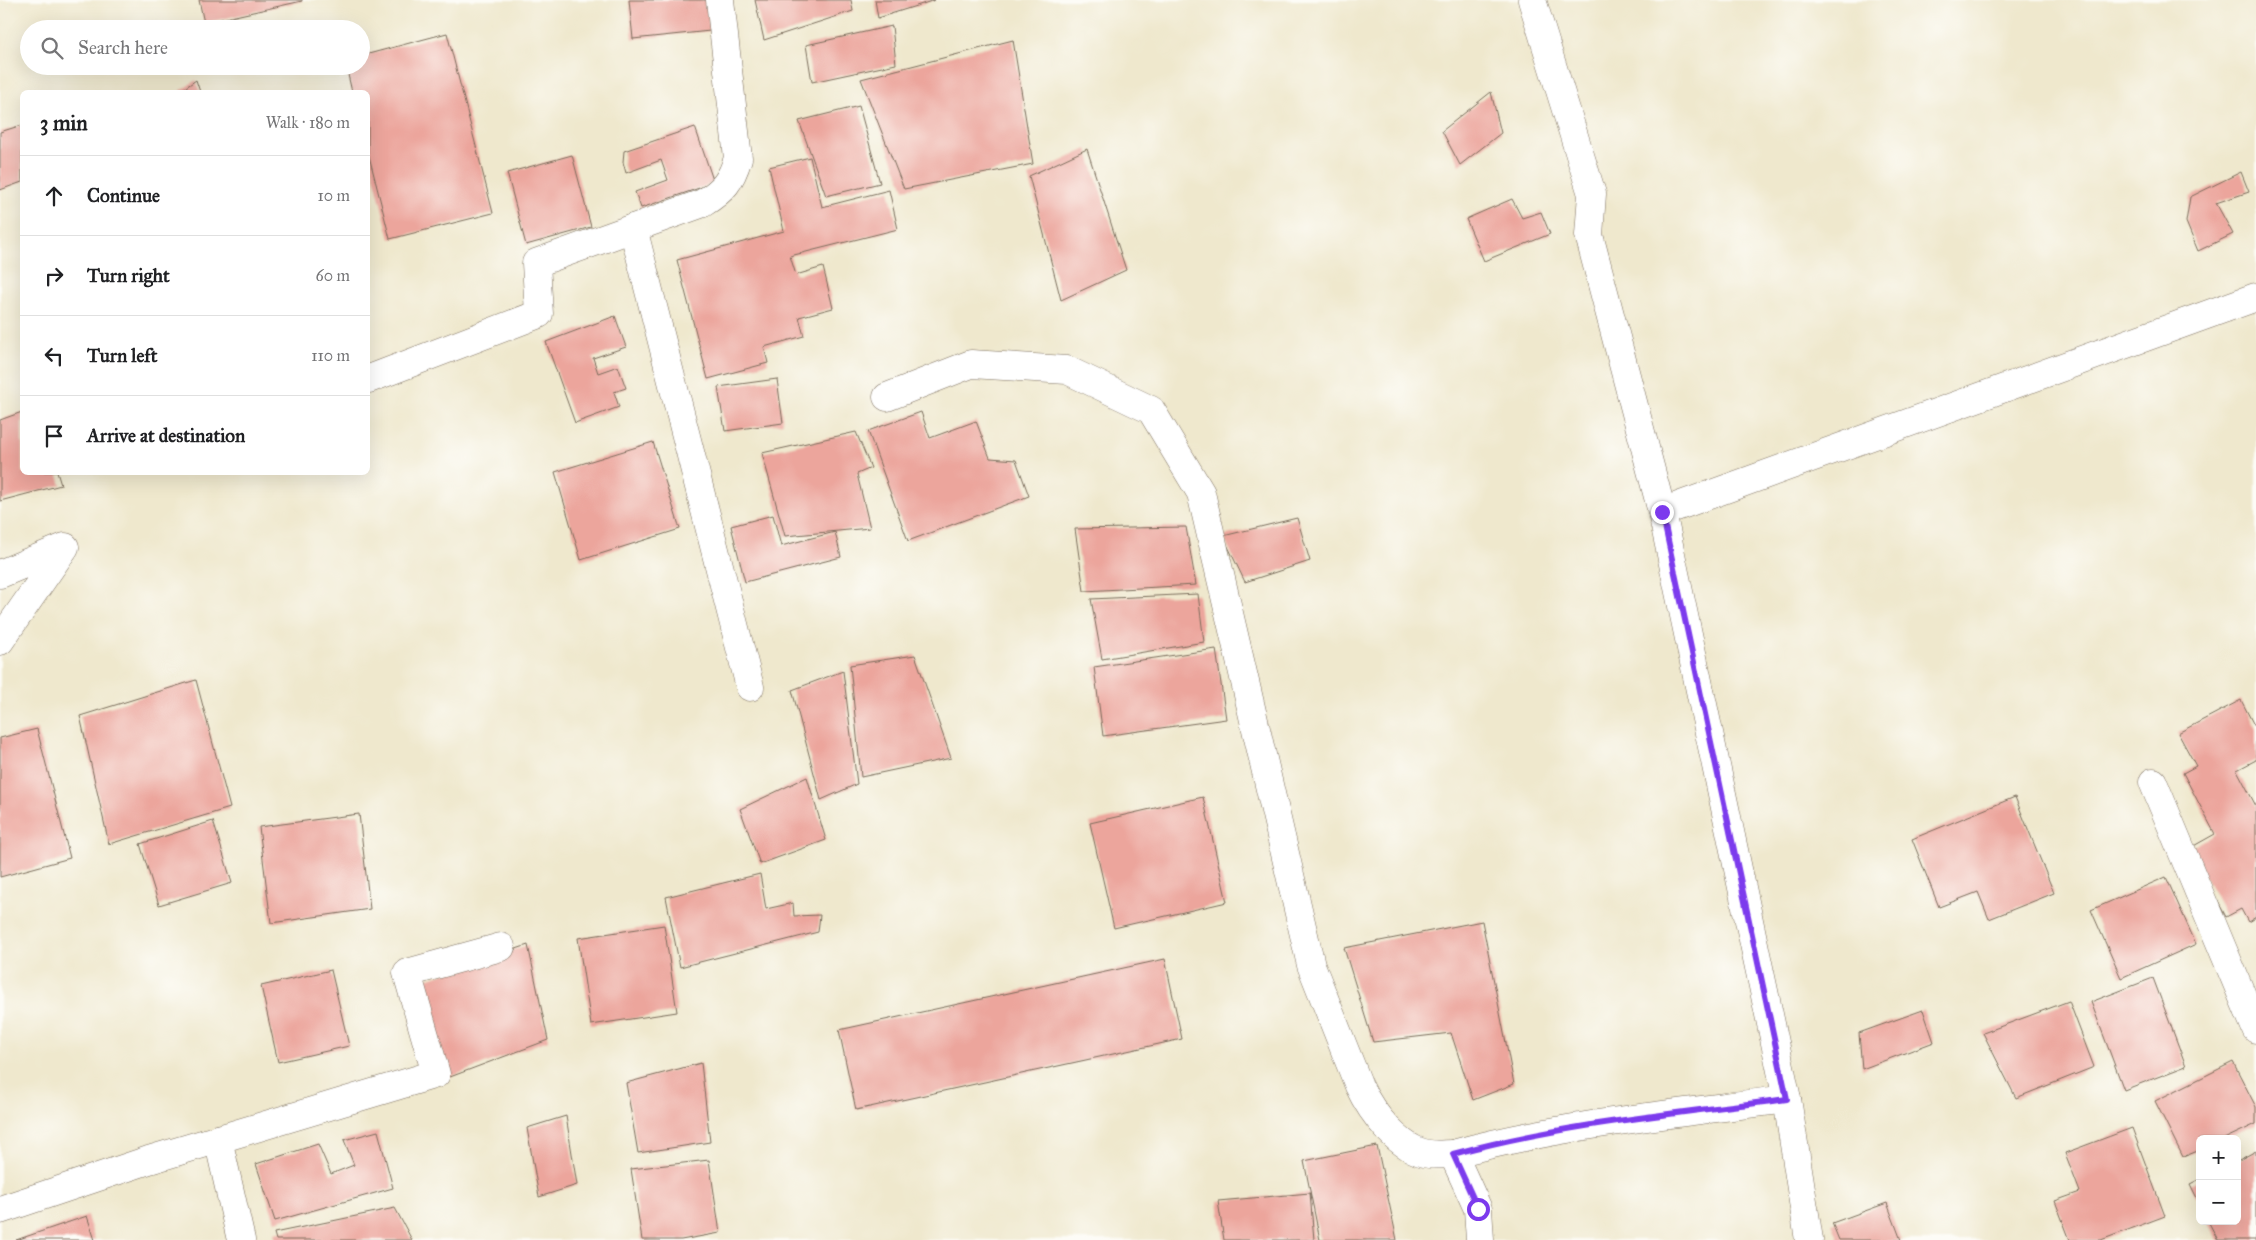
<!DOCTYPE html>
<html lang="en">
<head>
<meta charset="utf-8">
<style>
  :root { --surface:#fff; --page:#f2f2f2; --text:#202124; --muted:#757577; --line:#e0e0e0 }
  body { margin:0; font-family:"IM FELL Great Primer",serif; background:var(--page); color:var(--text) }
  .controls { position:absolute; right:15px; bottom:15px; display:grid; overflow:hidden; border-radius:8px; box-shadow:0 5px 20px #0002 }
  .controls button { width:45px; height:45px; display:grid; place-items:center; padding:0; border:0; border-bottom:1px solid var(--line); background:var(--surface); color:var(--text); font:25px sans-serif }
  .stop { position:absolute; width:15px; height:15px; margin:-11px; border:4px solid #7c3aed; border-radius:50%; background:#fff }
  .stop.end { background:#7c3aed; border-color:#fff; box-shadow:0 1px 5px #0008 }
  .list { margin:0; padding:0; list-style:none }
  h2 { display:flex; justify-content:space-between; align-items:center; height:65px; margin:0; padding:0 20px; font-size:21px }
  h2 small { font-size:16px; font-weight:400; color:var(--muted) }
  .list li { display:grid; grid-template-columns:32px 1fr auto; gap:15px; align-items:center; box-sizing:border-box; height:80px; padding:0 20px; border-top:1px solid var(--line) }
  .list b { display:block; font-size:19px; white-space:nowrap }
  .list em { font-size:16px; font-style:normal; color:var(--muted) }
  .icon { flex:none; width:28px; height:28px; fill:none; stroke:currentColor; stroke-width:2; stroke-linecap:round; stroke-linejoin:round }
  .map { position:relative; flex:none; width:2256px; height:1240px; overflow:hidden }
  .search { position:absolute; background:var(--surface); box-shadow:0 5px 20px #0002; left:20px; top:20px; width:350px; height:55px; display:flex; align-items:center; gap:12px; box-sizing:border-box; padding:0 18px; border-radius:28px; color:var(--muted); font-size:19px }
  .panel { position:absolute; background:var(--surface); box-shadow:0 5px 20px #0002; left:20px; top:90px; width:350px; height:385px; border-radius:8px }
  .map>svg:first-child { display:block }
  .building { fill:#eca59c }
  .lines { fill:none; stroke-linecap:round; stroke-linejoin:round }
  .street-casing { stroke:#7a6c5b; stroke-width:29 }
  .street { stroke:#fff; stroke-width:28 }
  .route { stroke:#7c3aed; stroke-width:6 }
</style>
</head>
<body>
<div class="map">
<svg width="2256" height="1240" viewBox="0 0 2256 1240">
  <rect width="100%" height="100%" fill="#fdfcf7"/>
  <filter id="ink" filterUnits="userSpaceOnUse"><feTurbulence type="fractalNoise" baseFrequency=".02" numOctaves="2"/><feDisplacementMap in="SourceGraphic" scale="10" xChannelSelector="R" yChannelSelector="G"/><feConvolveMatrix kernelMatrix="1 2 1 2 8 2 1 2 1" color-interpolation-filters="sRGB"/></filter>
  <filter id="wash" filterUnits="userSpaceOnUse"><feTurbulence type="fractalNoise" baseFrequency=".0096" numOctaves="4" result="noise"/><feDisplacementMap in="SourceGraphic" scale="20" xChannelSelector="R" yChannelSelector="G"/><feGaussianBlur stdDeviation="1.12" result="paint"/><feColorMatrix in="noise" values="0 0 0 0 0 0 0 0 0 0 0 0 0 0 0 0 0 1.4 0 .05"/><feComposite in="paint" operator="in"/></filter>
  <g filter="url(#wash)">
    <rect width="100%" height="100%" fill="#efe8cd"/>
    <g id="blocks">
      <g class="building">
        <path d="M199 0H302V1L204 23Z"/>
        <path d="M629 0H707L710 31 633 39Z"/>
        <path d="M755 0H851L853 11 764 40Z"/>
        <path d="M875 0H935L878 18Z"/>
        <path d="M892 26 896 64 812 82 806 45Z"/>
        <path d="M447 33 493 213 390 239 368 152V92H352L346 66H361V56Z"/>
        <path d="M1013 40 1033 164 904 189 861 79Z"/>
        <path d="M196 80 200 92H179Z"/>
        <path d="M1491 92 1501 133 1460 165 1442 131Z"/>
        <path d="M859 106 880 183 826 196 799 121Z"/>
        <path d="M22 125V182L0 190V132Z"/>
        <path d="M695 127 714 183 641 208 635 192 668 180 661 160 626 173 623 162 624 151Z"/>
        <path d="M1087 149 1126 270 1061 300 1029 176Z"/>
        <path d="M572 155 591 227 526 245 507 173Z"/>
        <path d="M810 157 822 207 889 190 898 229 790 256 796 275 823 267 833 308 799 317 804 336 764 347 768 363 708 379 677 260 784 231 769 167Z"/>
        <path d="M2241 172 2249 192 2216 203 2233 234 2198 251 2186 222 2190 197Z"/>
        <path d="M1512 199 1522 218 1541 212 1550 234 1484 261 1466 219Z"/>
        <path d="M615 316 626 347 593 358 598 373 618 366 626 388 614 392 619 407 575 423 546 342Z"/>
        <path d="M777 379 783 423 725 431 718 387Z"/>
        <path d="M22 412V472H57L61 485 0 501V420Z"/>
        <path d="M921 412 930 438 976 421 990 458 1016 460 1029 496 908 541 868 431Z"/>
        <path d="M856 432 871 468 857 474 870 528 785 536 762 453Z"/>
        <path d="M653 442 680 529 581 560 555 472Z"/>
        <path d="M773 515 781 546 835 532 841 557 745 582 731 526Z"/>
        <path d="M1297 518 1310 561 1245 582 1223 536Z"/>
        <path d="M1186 527 1196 585 1084 591 1075 529Z"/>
        <path d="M1198 594 1204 642 1102 659 1091 599Z"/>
        <path d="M1216 649 1226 719 1103 736 1094 667Z"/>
        <path d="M915 655 951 758 861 777 850 665Z"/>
        <path d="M843 671 857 784 821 800 792 690Z"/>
        <path d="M196 680 230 808 109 844 80 716Z"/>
        <path d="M2241 700 2256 729V760L2237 770 2256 806V917L2248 922 2241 909 2226 917 2190 848 2215 834 2183 773 2196 766 2178 733Z"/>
        <path d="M37 729 70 858 0 877V738Z"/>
        <path d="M807 777 826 840 760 864 740 809Z"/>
        <path d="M1203 797 1227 902 1114 928 1090 823Z"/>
        <path d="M2015 797 2054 893 1989 919 1978 892 1939 907 1912 839Z"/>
        <path d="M359 814 370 909 271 923 259 827Z"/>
        <path d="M213 821 232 883 159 905 140 844Z"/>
        <path d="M760 874 766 909 793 903 794 916 820 915 818 932 680 967 666 897Z"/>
        <path d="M2166 877 2196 944 2121 978 2091 910Z"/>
        <path d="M1482 921 1514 1084 1473 1100 1451 1033 1373 1042 1344 948Z"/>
        <path d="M664 925 677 1012 591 1025 578 938Z"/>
        <path d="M528 945 548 1040 450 1077 417 982Z"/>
        <path d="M1165 959 1182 1039 856 1110 839 1030Z"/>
        <path d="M331 970 349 1046 278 1062 261 986Z"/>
        <path d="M2153 978 2186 1066 2124 1090 2091 1002Z"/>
        <path d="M2069 1001 2094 1067 2016 1098 1983 1033Z"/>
        <path d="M1923 1010 1934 1042 1862 1069 1859 1033Z"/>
        <path d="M2233 1062 2256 1107V1124L2224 1139H2200V1150L2183 1157 2155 1101Z"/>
        <path d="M701 1063 710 1142 638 1153 626 1083Z"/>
        <path d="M566 1116 577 1185 539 1197 527 1128Z"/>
        <path d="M2132 1128 2165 1216 2101 1240H2070L2055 1201 2080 1192 2065 1153Z"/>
        <path d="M378 1131 393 1188 275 1221 256 1164 318 1144 331 1174 354 1165 344 1140Z"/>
        <path d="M1377 1146 1397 1240H1320L1304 1161Z"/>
        <path d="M2256 1151V1240H2218L2208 1221H2237V1161Z"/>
        <path d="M709 1160 720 1233 681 1240H642L631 1169Z"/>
        <path d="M2200 1179V1204L2190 1184Z"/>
        <path d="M1310 1193 1314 1240H1224L1218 1201Z"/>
        <path d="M1887 1203 1901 1240H1839L1832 1223Z"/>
        <path d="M395 1208 412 1240H276L274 1233Z"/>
        <path d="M87 1216 95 1240H16Z"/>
      </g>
    </g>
  </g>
  <g filter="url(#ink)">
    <use href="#blocks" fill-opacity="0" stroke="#7a6c5b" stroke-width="1"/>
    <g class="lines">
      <defs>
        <g id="street">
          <path d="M1532 0 1592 194 1589 235 1662 512 1787 1099 1809 1240"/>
          <path d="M633 228 750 687"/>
          <path d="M369 379 539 314 536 263 703 203C724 190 731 181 738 158L720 0"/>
          <path d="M887 397 971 364 1067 370 1151 410 1201 493 1311 965 1359 1086C1371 1112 1399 1150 1429 1154 1437 1155 1445 1154 1453 1154"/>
          <path d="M1662 512 2256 297"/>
          <path d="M0 574 65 547 0 641"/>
          <path d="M2153 782 2256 1029"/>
          <path d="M218 1139 241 1240"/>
          <path d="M0 1210 149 1160 436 1074 407 973 501 947"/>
          <path d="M1480 1240 1478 1209 1453 1154C1562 1124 1675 1114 1787 1099"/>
        </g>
      </defs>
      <use href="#street" class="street-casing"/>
      <use href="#street" class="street"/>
    </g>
  </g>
  <g class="lines" filter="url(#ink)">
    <path class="route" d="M1478 1209 1453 1154C1562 1124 1675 1114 1787 1099L1662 512"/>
  </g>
</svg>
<div class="controls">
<button>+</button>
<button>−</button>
</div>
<div class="stop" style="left:1478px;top:1209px"></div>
<div class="stop end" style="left:1662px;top:512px"></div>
<div class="search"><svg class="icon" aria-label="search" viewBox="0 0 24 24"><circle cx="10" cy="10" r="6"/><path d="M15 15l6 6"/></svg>Search here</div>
<section class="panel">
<h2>3 min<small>Walk · 180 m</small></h2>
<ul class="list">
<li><svg class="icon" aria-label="ahead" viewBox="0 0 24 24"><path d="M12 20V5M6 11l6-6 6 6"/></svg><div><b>Continue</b></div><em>10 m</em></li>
<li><svg class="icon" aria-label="right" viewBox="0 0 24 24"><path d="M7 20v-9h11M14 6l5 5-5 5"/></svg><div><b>Turn right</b></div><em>60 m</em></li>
<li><svg class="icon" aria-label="left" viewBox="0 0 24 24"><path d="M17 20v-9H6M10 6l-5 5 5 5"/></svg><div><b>Turn left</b></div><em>110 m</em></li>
<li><svg class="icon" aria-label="arrive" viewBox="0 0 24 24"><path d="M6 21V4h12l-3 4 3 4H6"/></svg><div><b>Arrive at destination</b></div></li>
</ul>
</section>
</div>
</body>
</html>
